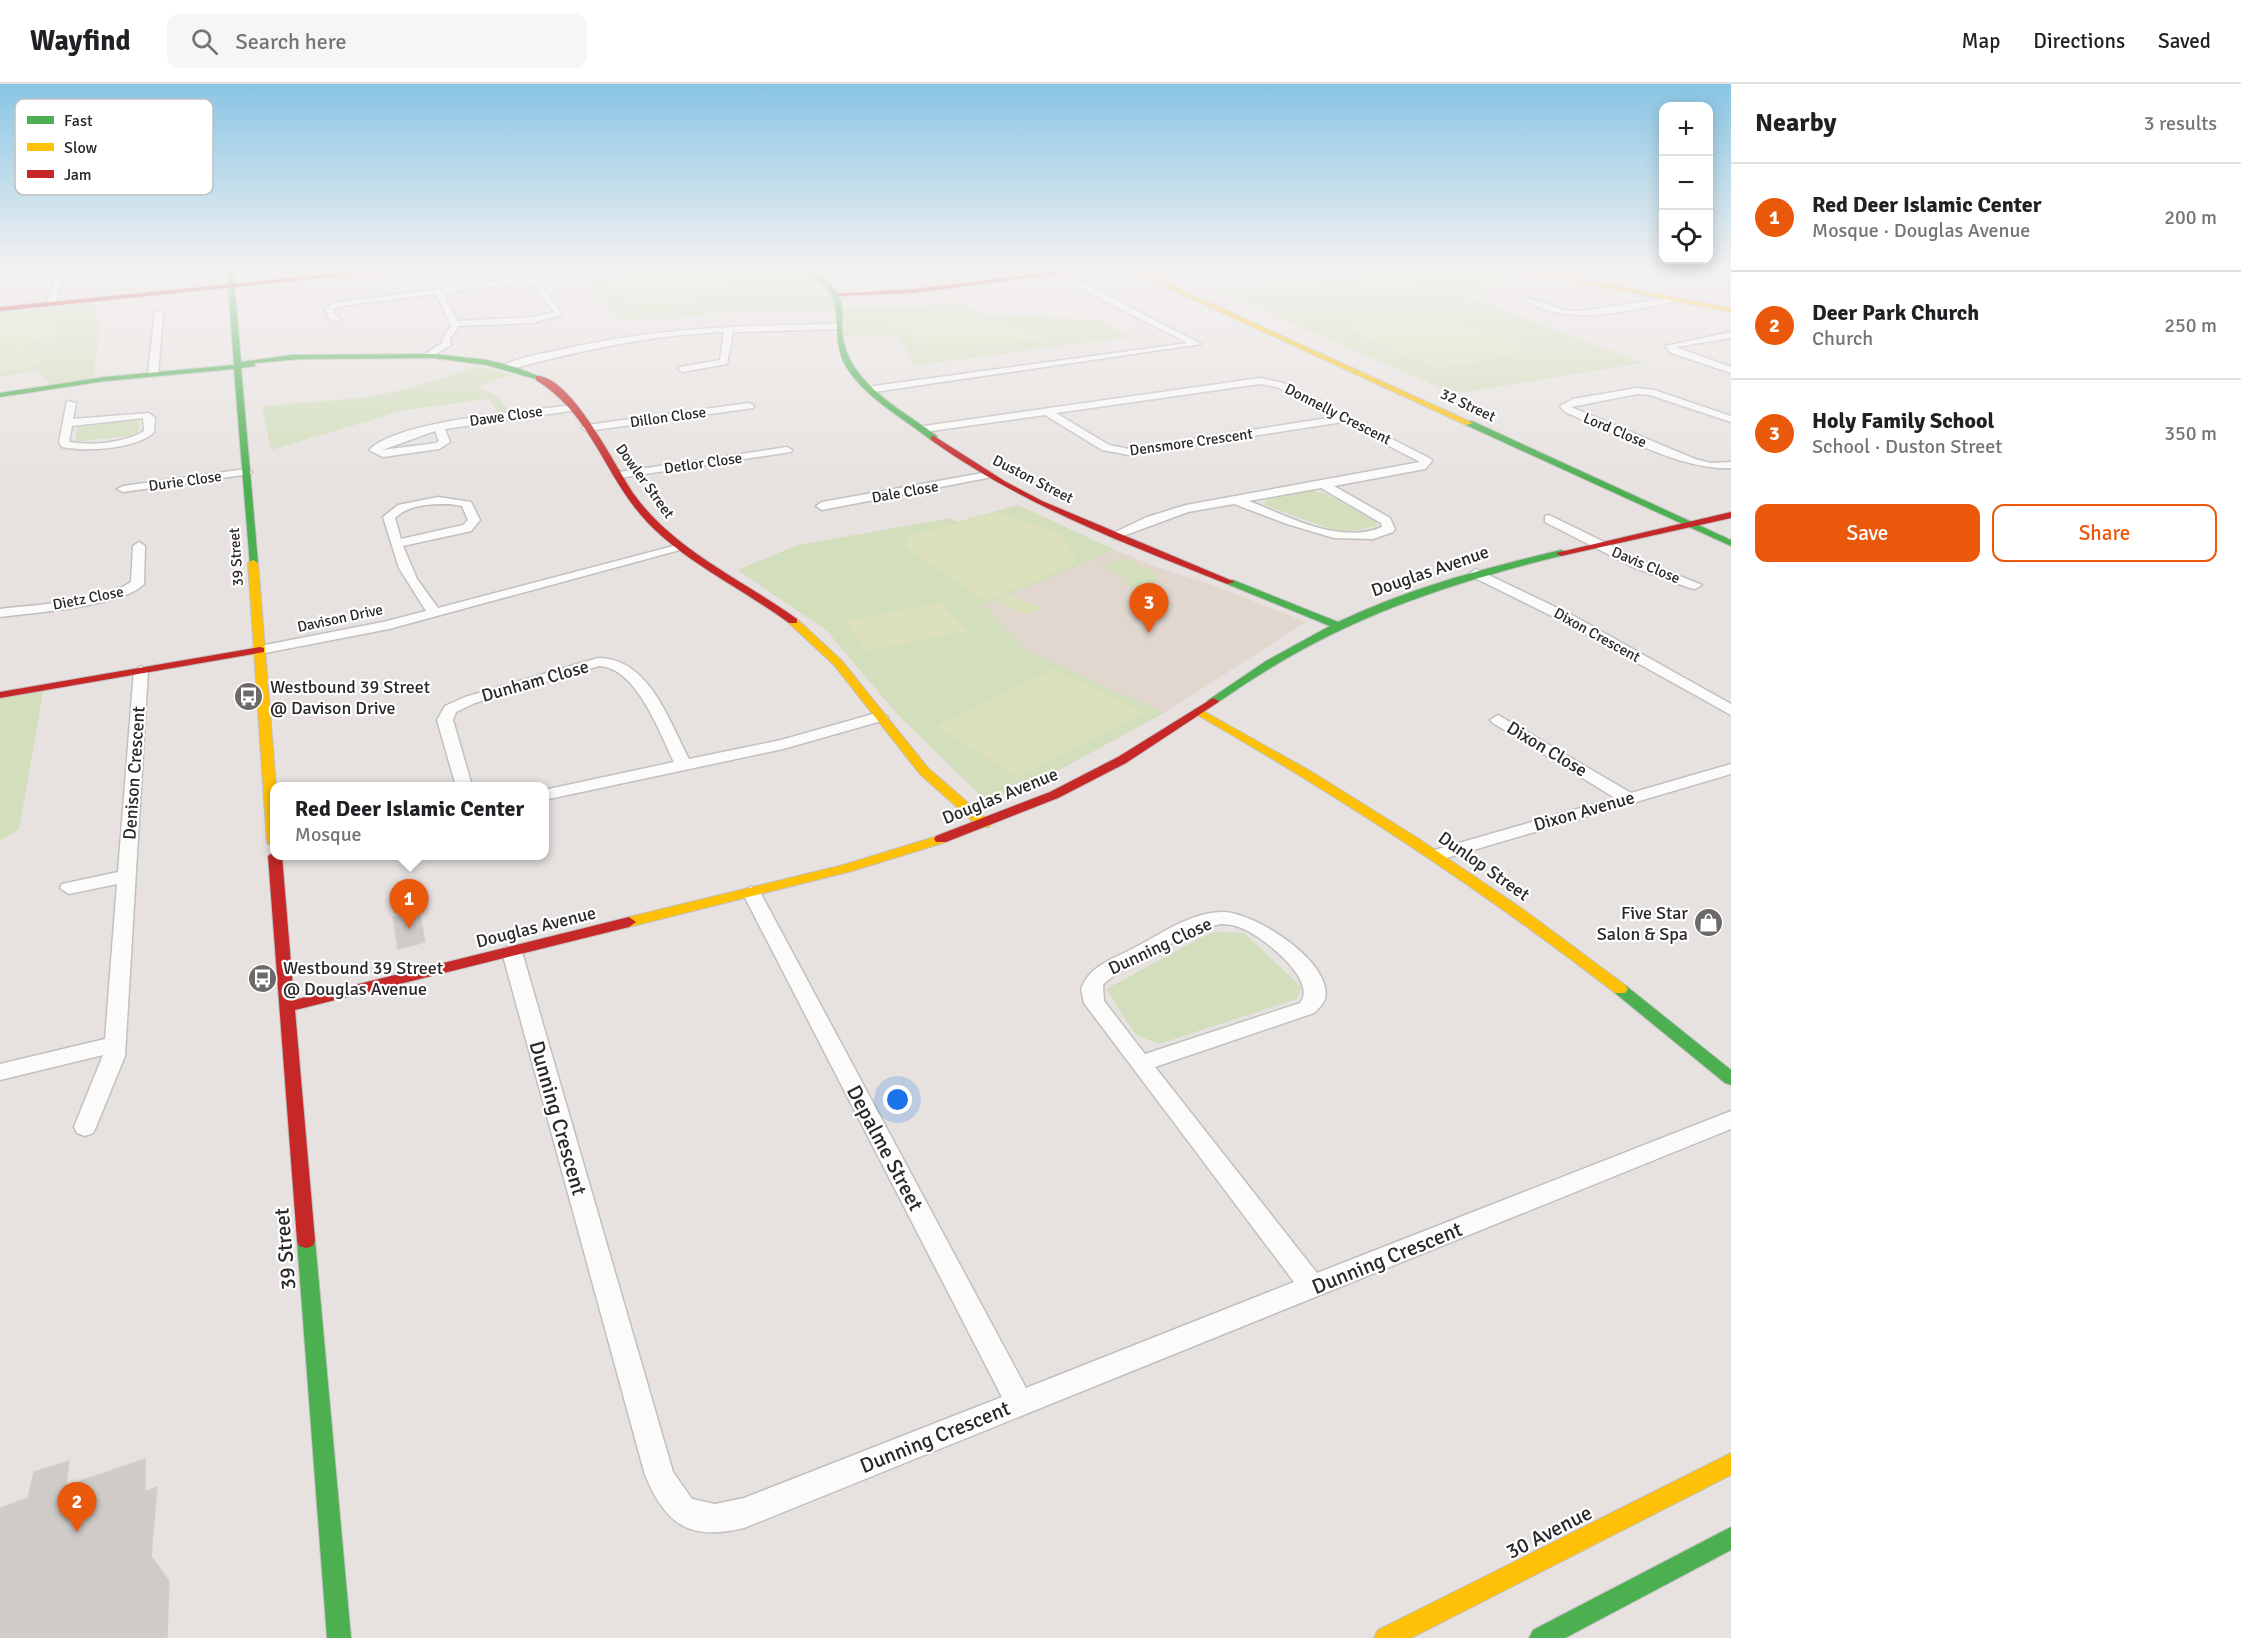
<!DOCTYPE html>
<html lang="en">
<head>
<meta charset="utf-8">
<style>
  :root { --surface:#fff; --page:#f6f6f6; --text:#202124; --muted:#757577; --line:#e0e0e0; --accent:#ea580c }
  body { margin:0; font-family:Signika,sans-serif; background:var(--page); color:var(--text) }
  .controls { position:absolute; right:18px; top:18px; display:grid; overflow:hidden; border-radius:12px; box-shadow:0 3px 15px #0003 }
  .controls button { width:54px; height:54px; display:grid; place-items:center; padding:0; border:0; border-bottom:2px solid var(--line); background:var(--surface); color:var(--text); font:30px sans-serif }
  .you { position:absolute; left:898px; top:1016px; width:21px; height:21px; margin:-15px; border:4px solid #fff; border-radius:50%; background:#1a73e8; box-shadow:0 0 0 9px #1a73e833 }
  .badge { display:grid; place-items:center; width:39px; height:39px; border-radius:50%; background:var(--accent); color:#fff; font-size:20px; font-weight:700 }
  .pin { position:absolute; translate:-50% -50px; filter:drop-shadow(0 2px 3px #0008) }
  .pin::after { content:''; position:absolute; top:32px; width:21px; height:18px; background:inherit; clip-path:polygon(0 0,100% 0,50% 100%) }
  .popup { position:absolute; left:270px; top:698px; width:279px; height:78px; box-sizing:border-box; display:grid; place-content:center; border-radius:12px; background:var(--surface); filter:drop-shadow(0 2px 4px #0005); font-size:20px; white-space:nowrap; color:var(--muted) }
  .popup b { font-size:22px; color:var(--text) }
  .popup::after { content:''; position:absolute; left:50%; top:100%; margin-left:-12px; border:12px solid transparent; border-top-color:var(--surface) }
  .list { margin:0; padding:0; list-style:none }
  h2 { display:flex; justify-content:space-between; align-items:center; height:78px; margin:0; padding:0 24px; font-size:26px }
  h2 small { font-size:20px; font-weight:400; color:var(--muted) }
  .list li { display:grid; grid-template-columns:39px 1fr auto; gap:18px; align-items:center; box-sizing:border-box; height:108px; padding:0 24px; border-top:2px solid var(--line) }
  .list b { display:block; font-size:22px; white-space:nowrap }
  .list p { margin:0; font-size:20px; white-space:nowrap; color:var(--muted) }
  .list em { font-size:20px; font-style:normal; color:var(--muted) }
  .actions { display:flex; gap:12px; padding:18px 24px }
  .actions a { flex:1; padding:14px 0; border:2px solid var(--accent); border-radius:12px; text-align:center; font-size:21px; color:var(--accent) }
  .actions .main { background:var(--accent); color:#fff }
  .icon { flex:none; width:33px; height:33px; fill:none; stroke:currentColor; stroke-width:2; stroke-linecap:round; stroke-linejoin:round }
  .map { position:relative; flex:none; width:1731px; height:1554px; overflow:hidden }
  header { display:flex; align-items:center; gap:36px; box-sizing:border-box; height:84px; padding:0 30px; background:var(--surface); border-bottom:2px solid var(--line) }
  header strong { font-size:28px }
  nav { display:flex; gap:33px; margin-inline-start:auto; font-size:21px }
  .search { width:420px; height:54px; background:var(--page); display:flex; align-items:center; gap:15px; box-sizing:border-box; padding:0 21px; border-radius:12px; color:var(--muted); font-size:22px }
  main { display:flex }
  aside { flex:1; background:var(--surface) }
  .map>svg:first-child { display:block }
  .education { fill:#e1d7cf }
  .green { fill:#d2debc }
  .pitch { fill:#dce1bb }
  .building { fill:#cecbc9; stroke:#d2cecc; stroke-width:1.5 }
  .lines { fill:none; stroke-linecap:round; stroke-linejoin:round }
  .street-casing { stroke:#c1c0c1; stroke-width:3 }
  .fast-casing { stroke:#c1c0c1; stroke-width:2 }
  .slow-casing { stroke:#c1c0c1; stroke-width:2 }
  .jam-casing { stroke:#c1c0c1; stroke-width:2 }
  .street { fill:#fbfbfa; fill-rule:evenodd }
  .fast { fill:#4caf50; fill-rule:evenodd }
  .slow { fill:#ffc107; fill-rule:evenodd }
  .jam { fill:#c62828; fill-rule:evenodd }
  .labels { text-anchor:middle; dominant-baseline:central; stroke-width:4.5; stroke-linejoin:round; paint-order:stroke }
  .far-street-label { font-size:15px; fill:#292929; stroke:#fff }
  .street-label { font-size:18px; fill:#292929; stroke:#fff }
  .poi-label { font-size:18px; fill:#292929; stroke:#fff; text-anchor:start }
  .near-street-label { font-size:21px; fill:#292929; stroke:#fff }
  .key { fill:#fff; stroke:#bfbfbf; stroke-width:1.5 }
  .key-label { font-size:16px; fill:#292929 }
</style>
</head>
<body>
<header>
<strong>Wayfind</strong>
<div class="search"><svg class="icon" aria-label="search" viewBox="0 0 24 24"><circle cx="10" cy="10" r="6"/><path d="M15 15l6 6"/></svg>Search here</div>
<nav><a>Map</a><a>Directions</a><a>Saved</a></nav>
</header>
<main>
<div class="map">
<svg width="1731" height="1554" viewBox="0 0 1731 1554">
  <rect width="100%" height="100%" fill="#e7e2e0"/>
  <g class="education">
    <path d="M1288 183H1436L1319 195Z"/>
    <path d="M1115 466 1170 488 1205 498 1306 538 1164 629 1026 566 983 521Z"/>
  </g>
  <g class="green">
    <path d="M702 183H803L829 198 840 223H919L961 218 981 230 1098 236 1131 253 915 281 898 252 840 253 839 227 746 228 620 237 585 196Z"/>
    <path d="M1436 183H1491L1526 190 1485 203 1468 213 1643 279 1453 310 1220 207Z"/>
    <path d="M98 220 94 226 100 249 93 294 49 300 37 286 0 293V229Z"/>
    <path d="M479 282 511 291 477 302 498 313 509 328 499 329 489 315 405 326 271 366 262 322 361 314 408 305Z"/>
    <path d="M135 334 140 335 137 351 75 358 78 343Z"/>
    <path d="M1311 407 1326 410 1377 438V442L1341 449 1265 421 1266 416Z"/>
    <path d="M1018 421 1115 466 984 521 1026 566 1164 629 1028 703 985 716 897 630 826 546 737 486 798 461 951 434 956 438Z"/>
    <path d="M1123 474 1155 489 1156 505 1128 503 1126 495 1101 483Z"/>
    <path d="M44 603 19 745 0 757V611Z"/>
    <path d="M1212 848 1244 849 1302 904 1296 915 1159 960 1136 951 1106 905Z"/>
  </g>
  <g class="pitch">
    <path d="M709 187 724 201 619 211 608 197Z"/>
    <path d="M1381 192 1424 208 1395 212 1352 195Z"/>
    <path d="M682 207 690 212 692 222C667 223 643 229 622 213Z"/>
    <path d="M39 227 68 250 0 263V233Z"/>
    <path d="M958 230 1020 243 1050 254 951 265 931 264 886 236Z"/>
    <path d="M1414 233 1482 244 1526 261 1516 271 1436 285 1342 243Z"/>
    <path d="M25 261 42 280 0 288V265Z"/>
    <path d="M998 428 1062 450 1077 479 986 517 904 462 911 451Z"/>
    <path d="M1009 511 1041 524 1027 531 995 518Z"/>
    <path d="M941 519 968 547 867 567 844 537Z"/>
    <path d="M1053 585 1143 629 1017 693 937 642Z"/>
  </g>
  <g class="building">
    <path d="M419 827 425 858 398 865 393 833Z"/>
    <path d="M145 1375V1408L157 1403 151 1472 169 1497 167 1554H0V1424L28 1414 34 1388 69 1377 66 1402Z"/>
  </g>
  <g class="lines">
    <defs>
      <g id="street">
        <path d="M129 183H160L63 194 55 220 51 222 47 220 55 195 0 200V196Z"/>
        <path d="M312 183H320L322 197H316Z"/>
        <path d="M1547 183H1556L1543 192H1537V188Z"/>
        <path d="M1707 186 1723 191 1705 195 1687 190Z"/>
        <path d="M1058 189H1064L1201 260 874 308 869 305 874 302 1188 259 1058 193Z"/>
        <path d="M524 194 539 196 562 231 532 239 459 242 450 255 451 261 429 274 424 271 443 258 442 255 451 242 436 210 341 222 333 225 335 231 341 235 337 238 328 234 325 224 339 218ZM524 198 533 200 554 228 532 233 457 237 443 209Z"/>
        <path d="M1675 213 1678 217C1633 226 1565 244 1525 216L1529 214 1567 227H1580Z"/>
        <path d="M159 227 163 229 158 290 153 293 148 290 155 229Z"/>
        <path d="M840 240 843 245 733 248 727 280 683 288 678 285 680 283 720 276 724 248C649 251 579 267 507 286L502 283C516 273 542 270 559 266 652 244 745 241 840 240Z"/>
        <path d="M1731 248V254L1676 263 1731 283V289L1671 269 1665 262Z"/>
        <path d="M1260 294 1283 299 1431 375 1432 377 1425 385 1334 402 1390 434 1395 445 1393 448 1373 455 1334 454 1287 440 1234 420 1188 428 1115 455 1109 451 1147 433 1186 421 1420 378 1343 338 1129 371 1102 366 1045 331 924 348 919 345 924 342ZM1260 300 1277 303 1334 333 1129 365 1109 361 1056 329ZM1321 404 1381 439 1382 443C1340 461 1289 433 1249 417Z"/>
        <path d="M1637 304 1654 306 1731 332V338L1650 311 1637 310 1571 323 1695 375 1711 379 1731 378V384C1681 387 1613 348 1565 328L1560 322 1573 315Z"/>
        <path d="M67 317 76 319 73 335 149 329 155 334 154 348C138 365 85 368 62 363L59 358ZM143 334 144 347C125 359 91 362 69 358L72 342Z"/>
        <path d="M749 319 754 322 753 324 587 347 582 344 587 341Z"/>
        <path d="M573 321 578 324 577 326 445 345 450 358 439 365 383 373 369 366C399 336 528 327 573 321ZM435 347 439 357 436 359 382 366Z"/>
        <path d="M787 363 792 366 791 368 619 394 613 391 619 388Z"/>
        <path d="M246 385 252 388 250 390 123 408 117 405 123 402Z"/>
        <path d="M988 388 992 389V393L822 426 816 422 822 418Z"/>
        <path d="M438 413 471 418 480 436 471 447 403 462 417 495 438 524 681 460 687 464 389 545 260 570 255 569V563L260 562 383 538 426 527 399 484 383 433 398 421ZM450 420 462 422 468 436 463 441 401 455 395 434C409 420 432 420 450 420Z"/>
        <path d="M1549 431 1645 478 1702 501 1695 505 1690 504 1635 484 1545 438V432Z"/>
        <path d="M139 458 145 462 144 500C124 522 31 529 0 533V525C38 520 99 519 131 498L133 462Z"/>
        <path d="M1476 485 1574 532 1731 620V631L1564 538 1471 492 1470 489Z"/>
        <path d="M598 574C649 574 669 637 689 675L781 656 880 628 888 633 885 636 783 665 544 716V706L674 678C660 649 636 583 599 582L475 619 456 628 453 636 472 702H456L437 636 445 622 465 613Z"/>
        <path d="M141 582 148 586 125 972 96 1043 93 1049 85 1052 77 1049 74 1043 103 971 0 996V980L105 955 117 800 69 810 60 804 62 800 118 788 134 586Z"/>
        <path d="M1498 631 1631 709 1731 680V690L1443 775H1431L1428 771 1431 767 1615 714 1493 639 1490 636Z"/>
        <path d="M751 802 760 808 1026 1304 1294 1198 1084 919 1081 905C1090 881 1113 875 1134 864 1161 850 1191 828 1223 828 1254 828 1333 878 1325 914 1324 920 1318 925 1314 929L1155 983 1317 1189 1731 1027V1045L744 1444C689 1457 666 1441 645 1391L502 868 505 863H519L522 868 673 1388 692 1415 715 1420 744 1414 1002 1313 742 808ZM1221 840C1227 840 1234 841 1239 843 1260 850 1319 896 1300 919L1145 970 1104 917 1103 901C1117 885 1199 843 1221 840Z"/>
      </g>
      <g id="fast">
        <path d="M227 183H233L241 278 292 271 433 270 487 276 515 283 543 294 539 296 487 281 433 274 303 275 254 279 255 282 241 284 258 479 250 481 234 285 105 297 0 313V309L105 293 234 281Z"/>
        <path d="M800 183C816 183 836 202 841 217 843 225 842 233 842 241 842 258 847 274 858 288 878 315 910 332 937 352V356H931C902 333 863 313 844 279 832 255 842 223 829 207 822 196 810 191 800 183Z"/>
        <path d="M1466 337H1472L1731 456V462L1466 341Z"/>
        <path d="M1561 466 1564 467V471C1431 504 1330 539 1217 619L1213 620 1207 617 1266 577 1330 542 1227 500V496H1233L1338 538C1409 504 1485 484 1561 466Z"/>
        <path d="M1620 900 1625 901 1731 986V1001L1725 999 1615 909 1612 905 1615 901Z"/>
        <path d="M306 1148 313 1150 315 1156 351 1554H327L297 1156 299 1150Z"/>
        <path d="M1731 1443V1466L1565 1554H1529L1533 1546Z"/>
      </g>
      <g id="slow">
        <path d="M1123 183H1131L1473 339 1466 341Z"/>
        <path d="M1501 183H1515L1731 224V228Z"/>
        <path d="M253 476 258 479 276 702H274V763L267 759 248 479Z"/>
        <path d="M793 534 797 535 842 577 928 684 989 737 991 740 989 743H979L920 690 834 581 789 539 788 537Z"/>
        <path d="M1198 624 1312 688 1419 755 1524 826 1625 901 1628 905 1625 909H1615C1481 805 1341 713 1194 629V625Z"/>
        <path d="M941 751 948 755 946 758 852 787 629 843 622 838 629 833 843 781Z"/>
        <path d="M1731 1369V1391L1411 1554H1374L1378 1546Z"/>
      </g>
      <g id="jam">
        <path d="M404 183H428L0 227V223Z"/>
        <path d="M1092 183H1112L914 209 838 212 835 210 914 205Z"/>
        <path d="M536 292C572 291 617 387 636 413 677 468 743 496 797 535V539H789C743 505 688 480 648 439 604 393 593 331 536 296Z"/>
        <path d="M934 352 1006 398 1042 417 1235 498 1227 500C1122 458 1024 422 931 356V352Z"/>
        <path d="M1731 428V434L1561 472 1556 469Z"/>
        <path d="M260 563 264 564V568L0 614V608Z"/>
        <path d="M1213 614 1219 617 1217 619 1126 679 1058 714 946 758H936L934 755 936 752 1050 708 1118 673Z"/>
        <path d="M274 768V772H282L294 916 629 833 636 838 629 843 295 926 315 1156 313 1162 306 1164 299 1162 297 1156 268 772Z"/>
      </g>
    </defs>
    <use href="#street" class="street-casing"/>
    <use href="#fast" class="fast-casing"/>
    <use href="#slow" class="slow-casing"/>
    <use href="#jam" class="jam-casing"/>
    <use href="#street" class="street"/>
    <use href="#fast" class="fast"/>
    <use href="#slow" class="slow"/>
    <use href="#jam" class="jam"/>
  </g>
  <linearGradient id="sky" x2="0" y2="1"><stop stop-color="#89c5e5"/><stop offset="0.46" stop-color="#f4f2f1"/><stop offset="1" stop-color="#f4f2f1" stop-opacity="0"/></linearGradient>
  <rect width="1731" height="401" fill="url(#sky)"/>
  <defs>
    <symbol id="bus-disc" viewBox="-11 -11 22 22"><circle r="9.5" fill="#6c6a69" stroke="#fff"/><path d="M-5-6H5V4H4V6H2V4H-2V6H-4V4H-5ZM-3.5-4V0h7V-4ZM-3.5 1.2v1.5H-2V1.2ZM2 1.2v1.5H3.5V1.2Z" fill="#fff"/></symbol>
    <symbol id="shop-disc" viewBox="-11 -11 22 22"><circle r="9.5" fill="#6c6a69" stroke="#fff"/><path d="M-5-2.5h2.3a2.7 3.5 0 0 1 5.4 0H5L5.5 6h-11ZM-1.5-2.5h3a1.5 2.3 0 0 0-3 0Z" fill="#fff"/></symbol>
  </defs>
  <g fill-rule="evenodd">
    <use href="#bus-disc" x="232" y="596" width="33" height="33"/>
    <use href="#shop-disc" x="1692" y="822" width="33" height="33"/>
    <use href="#bus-disc" x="246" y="878" width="33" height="33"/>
  </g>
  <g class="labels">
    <g class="far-street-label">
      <text transform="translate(1468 321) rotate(25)">32 Street</text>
      <text transform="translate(1338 330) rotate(27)">Donnelly Crescent</text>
      <text transform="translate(506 332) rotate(-8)">Dawe Close</text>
      <text transform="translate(668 333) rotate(-8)">Dillon Close</text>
      <text transform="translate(1615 346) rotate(23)">Lord Close</text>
      <text transform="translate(1191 358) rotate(-8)">Densmore Crescent</text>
      <text transform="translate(703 379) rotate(-8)">Detlor Close</text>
      <text transform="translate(1033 395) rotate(27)">Duston Street</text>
      <text transform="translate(185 397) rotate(-8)">Durie Close</text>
      <text transform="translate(645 397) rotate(54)">Dowler Street</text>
      <text transform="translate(905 408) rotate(-10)">Dale Close</text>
      <text transform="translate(236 473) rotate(-94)">39 Street</text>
      <text transform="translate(1646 481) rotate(23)">Davis Close</text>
      <text transform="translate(88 514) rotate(-11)">Dietz Close</text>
      <text transform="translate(340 534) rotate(-12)">Davison Drive</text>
      <text transform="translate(1597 551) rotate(29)">Dixon Crescent</text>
    </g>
    <g class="street-label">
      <text transform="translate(1430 487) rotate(-19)">Douglas Avenue</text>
      <text transform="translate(535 597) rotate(-16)">Dunham Close</text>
      <text transform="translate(1547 665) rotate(31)">Dixon Close</text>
      <text transform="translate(134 689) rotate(-86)">Denison Crescent</text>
      <text transform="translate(1000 712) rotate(-22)">Douglas Avenue</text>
      <text transform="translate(1584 727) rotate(-16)">Dixon Avenue</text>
      <text transform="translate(1484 782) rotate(35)">Dunlop Street</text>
      <text transform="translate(536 843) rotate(-14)">Douglas Avenue</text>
      <text transform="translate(1160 862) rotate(-25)">Dunning Close</text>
    </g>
    <g class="poi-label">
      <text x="270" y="603">Westbound 39 Street<tspan x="270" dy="21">@ Davison Drive</tspan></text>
      <text x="1688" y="829" text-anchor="end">Five Star<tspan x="1688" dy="21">Salon &amp; Spa</tspan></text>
      <text x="283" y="884">Westbound 39 Street<tspan x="283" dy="21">@ Douglas Avenue</tspan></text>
    </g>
    <g class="near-street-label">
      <text transform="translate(558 1034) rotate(74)">Dunning Crescent</text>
      <text transform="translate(885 1064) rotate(62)">Depalme Street</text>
      <text transform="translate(285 1165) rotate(-95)">39 Street</text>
      <text transform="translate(1387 1174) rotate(-22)">Dunning Crescent</text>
      <text transform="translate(935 1353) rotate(-22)">Dunning Crescent</text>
      <text transform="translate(1549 1448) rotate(-27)">30 Avenue</text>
    </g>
  </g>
  <rect x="15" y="15" width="198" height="96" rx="9" class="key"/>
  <rect x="27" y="32" width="27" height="8" fill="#4caf50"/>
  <rect x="27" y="59" width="27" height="8" fill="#ffc107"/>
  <rect x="27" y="86" width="27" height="8" fill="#c62828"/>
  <g class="key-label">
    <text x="64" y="42">Fast</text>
    <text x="64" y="69">Slow</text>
    <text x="64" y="96">Jam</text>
  </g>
</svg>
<div class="controls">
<button>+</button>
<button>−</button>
<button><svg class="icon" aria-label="locate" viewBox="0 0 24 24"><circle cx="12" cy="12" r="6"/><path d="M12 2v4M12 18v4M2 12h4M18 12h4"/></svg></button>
</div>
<div class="you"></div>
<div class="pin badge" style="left:409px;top:845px">1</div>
<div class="popup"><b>Red Deer Islamic Center</b>Mosque</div>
<div class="pin badge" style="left:77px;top:1448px">2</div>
<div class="pin badge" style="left:1149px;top:549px">3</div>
</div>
<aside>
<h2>Nearby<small>3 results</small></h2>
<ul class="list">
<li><span class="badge">1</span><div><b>Red Deer Islamic Center</b><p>Mosque · Douglas Avenue</p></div><em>200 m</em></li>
<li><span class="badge">2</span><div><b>Deer Park Church</b><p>Church</p></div><em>250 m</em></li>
<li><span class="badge">3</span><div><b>Holy Family School</b><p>School · Duston Street</p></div><em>350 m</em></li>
</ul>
<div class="actions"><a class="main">Save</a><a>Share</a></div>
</aside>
</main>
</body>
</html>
